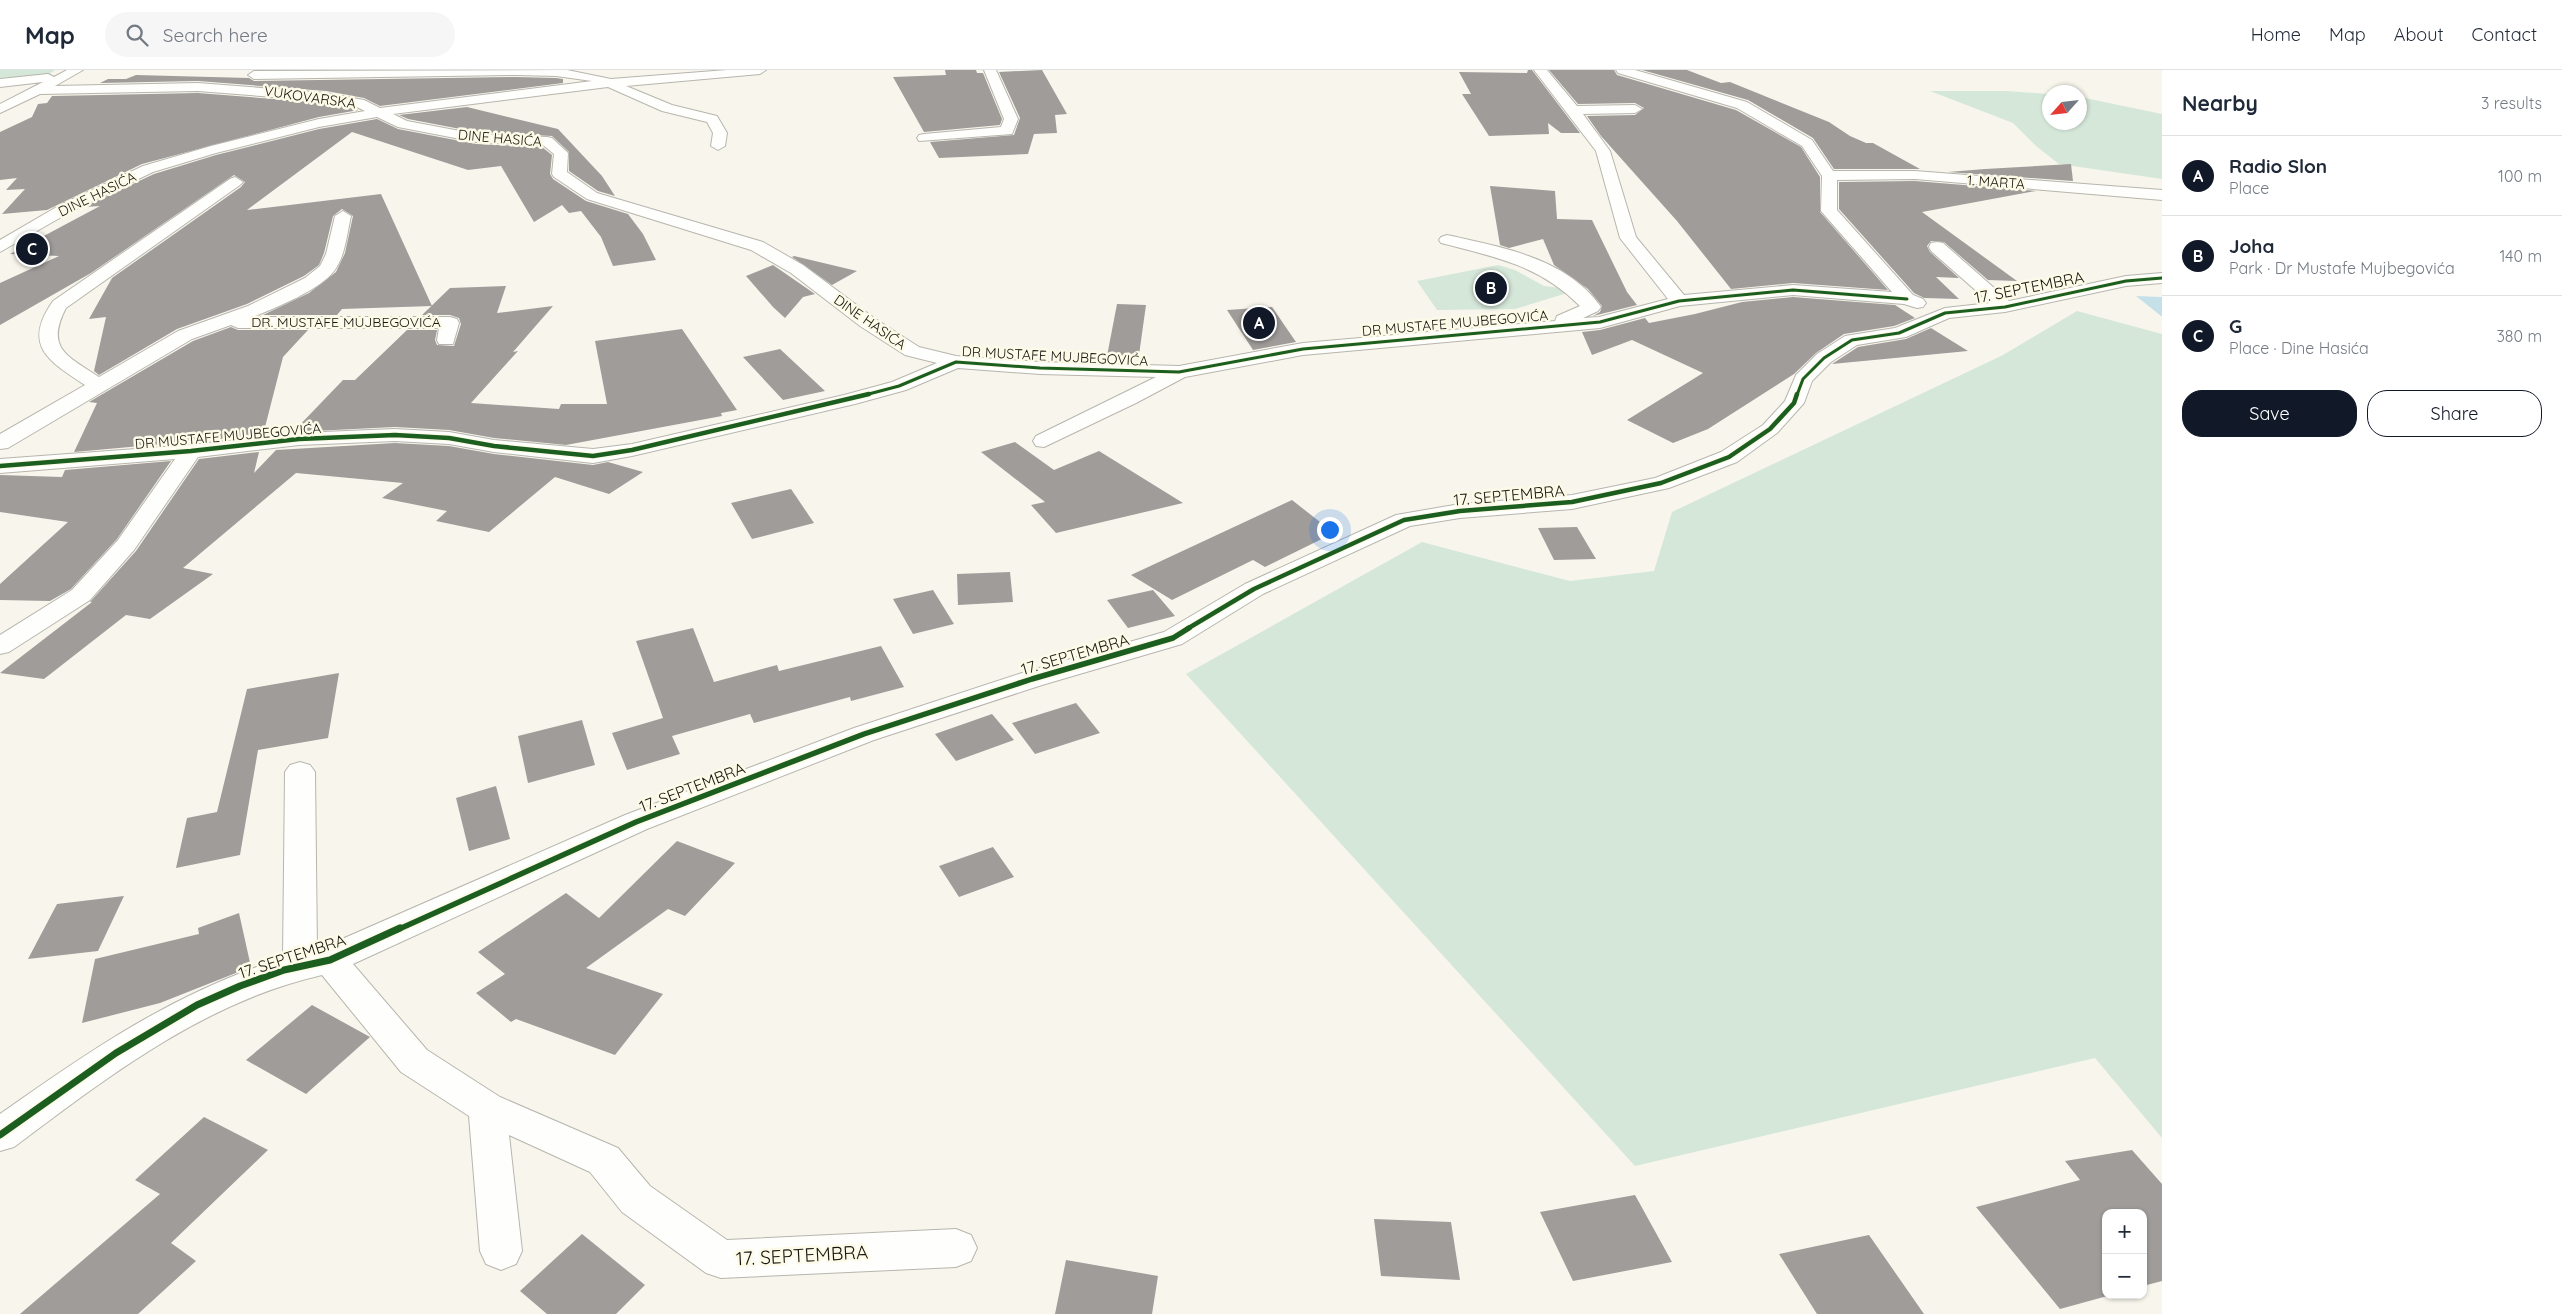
<!DOCTYPE html>
<html lang="en">
<head>
<meta charset="utf-8">
<style>
  :root { --surface:#fff; --page:#f6f6f7; --text:#1f2937; --muted:#747a83; --line:#e0e1e3; --accent:#111827 }
  body { margin:0; font-family:Quicksand,sans-serif; background:var(--page); color:var(--text) }
  .controls { position:absolute; right:15px; bottom:15px; display:grid; overflow:hidden; border-radius:10px; box-shadow:0 1px 4px #0004 }
  .controls button { width:45px; height:45px; display:grid; place-items:center; padding:0; border:0; border-bottom:1px solid var(--line); background:var(--surface); color:var(--text); font:25px sans-serif }
  .compass { position:absolute; left:2042px; top:15px; width:45px; height:45px; border-radius:50%; background:var(--surface); box-shadow:0 1px 4px #0004; rotate:243deg }
  .you { position:absolute; left:1329px; top:459px; width:18px; height:18px; margin:-12px; border:4px solid #fff; border-radius:50%; background:#1a73e8; box-shadow:0 0 0 8px #1a73e833 }
  .badge { display:grid; place-items:center; width:32px; height:32px; border-radius:50%; background:var(--accent); color:#fff; font-size:16px; font-weight:700 }
  .pin { position:absolute; translate:-50% -50%; border:2px solid #fff; box-shadow:0 1px 5px #0006 }
  .list { margin:0; padding:0; list-style:none }
  h2 { display:flex; justify-content:space-between; align-items:center; height:65px; margin:0; padding:0 20px; font-size:21px }
  h2 small { font-size:16px; font-weight:400; color:var(--muted) }
  .list li { display:grid; grid-template-columns:32px 1fr auto; gap:15px; align-items:center; box-sizing:border-box; height:80px; padding:0 20px; border-top:1px solid var(--line) }
  .list b { display:block; font-size:19px; white-space:nowrap }
  .list p { margin:0; font-size:16px; white-space:nowrap; color:var(--muted) }
  .list em { font-size:16px; font-style:normal; color:var(--muted) }
  .actions { display:flex; gap:10px; padding:15px 20px }
  .actions a { flex:1; padding:11px 0; border:1px solid var(--accent); border-radius:20px; text-align:center; font-size:18px; color:var(--accent) }
  .actions .main { background:var(--accent); color:#fff }
  .icon { flex:none; width:28px; height:28px; fill:none; stroke:currentColor; stroke-width:2; stroke-linecap:round; stroke-linejoin:round }
  .map { position:relative; flex:none; width:2162px; height:1244px; overflow:hidden }
  header { display:flex; align-items:center; gap:30px; box-sizing:border-box; height:70px; padding:0 25px; background:var(--surface); border-bottom:1px solid var(--line) }
  header strong { font-size:24px }
  nav { display:flex; gap:28px; margin-inline-start:auto; font-size:18px }
  .search { width:350px; height:45px; background:var(--page); display:flex; align-items:center; gap:12px; box-sizing:border-box; padding:0 18px; border-radius:28px; color:var(--muted); font-size:19px }
  main { display:flex }
  aside { flex:1; background:var(--surface) }
  .map>svg:first-child { display:block }
  .green { fill:#d5e7d9 }
  .water { fill:#c6e0ea }
  .building { fill:#9f9c9a }
  .lines { fill:none; stroke-linecap:round; stroke-linejoin:round }
  .minor-casing { stroke:#b7b5ad; stroke-width:2 }
  .minor { fill:#fefefc; fill-rule:evenodd }
  .cycleway-far3-casing { stroke:#fdfae7; stroke-width:5 }
  .cycleway-far2-casing { stroke:#fdfae7; stroke-width:7 }
  .cycleway-far1-casing { stroke:#fdfae7; stroke-width:9 }
  .cycleway-casing { stroke:#fdfae7; stroke-width:10 }
  .cycleway-far3 { stroke:#1b5e20; stroke-width:3 }
  .cycleway-far2 { stroke:#1b5e20; stroke-width:4.5 }
  .cycleway-far1 { stroke:#1b5e20; stroke-width:5.5 }
  .cycleway { stroke:#1b5e20; stroke-width:7 }
  .labels { text-anchor:middle; dominant-baseline:central; stroke-width:5; stroke-linejoin:round; paint-order:stroke }
  .far-street-label { font-size:14px; fill:#181610; stroke:#fdfae7 }
  .street-label { font-size:16px; fill:#181610; stroke:#fdfae7 }
  .near-street-label { font-size:19px; fill:#181610; stroke:#fdfae7 }
</style>
</head>
<body>
<header>
<strong>Map</strong>
<div class="search"><svg class="icon" aria-label="search" viewBox="0 0 24 24"><circle cx="10" cy="10" r="6"/><path d="M15 15l6 6"/></svg>Search here</div>
<nav><a>Home</a><a>Map</a><a>About</a><a>Contact</a></nav>
</header>
<main>
<div class="map">
<svg width="2162" height="1244" viewBox="0 0 2162 1244">
  <rect width="100%" height="100%" fill="#f8f6ec"/>
  <g class="green">
    <path d="M0 0H55L48 5 0 8Z"/>
    <path d="M1930 21H2007L2049 24 2050 52H2080V27L2162 44V109L2059 94 2036 76 2013 53Z"/>
    <path d="M1498 195 1515 200 1544 216 1577 220 1515 239 1437 240 1417 211Z"/>
    <path d="M2077 241 2162 264V1068L2095 988 1635 1096 1186 604 1422 472 1570 511 1654 501 1672 442 2003 285Z"/>
  </g>
  <path class="water" d="M2136 226 2162 227V246H2161Z"/>
  <g class="building">
    <path d="M945 0H976L977 3H983L1002 49 1000 55 924 62 893 7 946 5Z"/>
    <path d="M1042 0 1067 44 1055 45 1057 63 1034 64 1028 84 939 88 930 72 1014 65 1020 48 999 2Z"/>
    <path d="M1528 0H1532L1580 63H1561L1548 53 1549 64 1489 66 1462 24H1471L1459 2 1527 3Z"/>
    <path d="M1549 0H1614L1617 5 1736 40 1801 77 1820 107V142L1888 220 1793 213 1731 219 1677 151 1601 66 1587 46 1635 45 1644 38 1635 33 1578 34Z"/>
    <path d="M1642 0H1687L1721 13 1730 12 1829 52 1850 66 1866 73H1873L1920 99H1834L1813 68 1748 30Z"/>
    <path d="M136 5 249 8 254 11 516 7 556 8 563 9V13L380 36 364 28 326 21 198 11 100 13 108 9H126Z"/>
    <path d="M198 23 326 33 359 40 319 47 142 94 47 140 2 144 25 119 6 120 17 108 0 110V62L32 47 38 34 47 33 52 26Z"/>
    <path d="M467 37 558 59 602 106 615 126 598 121 569 101V82L552 66 476 62 408 49 399 45Z"/>
    <path d="M377 49 398 59 476 74 542 77 552 85 550 104 553 109 586 131 628 144 643 164 656 190 613 196 601 167 581 141 569 143 562 135 534 152 501 96 468 100 352 62 247 140 381 124 432 236 342 239 337 245H263L309 223 336 202 345 183 353 146 342 139 333 146 324 183 319 195 304 206 247 234 177 259 99 305 94 301 106 247 89 249 112 208 241 117 245 112 234 105 91 203 0 255V213L59 186 10 184 100 136 84 137 154 104 216 85 319 59Z"/>
    <path d="M2071 94 2073 111 1948 102 1985 99Z"/>
    <path d="M1915 111 2036 121 1922 142 2017 211 1988 210 1944 172 1931 171 1927 176 1930 182 1959 208 1936 207 1959 229 1924 228 1914 223 1839 139V112Z"/>
    <path d="M1490 116 1555 121 1557 149 1592 150 1627 222 1637 235 1593 246 1600 242 1602 236 1588 219 1554 195 1543 169 1509 178 1500 175Z"/>
    <path d="M794 186 857 201 832 215 792 187Z"/>
    <path d="M773 195 815 224 803 227 785 248 773 237 746 206Z"/>
    <path d="M506 216 497 243 553 236 513 282 518 281 471 333 559 339 561 334H607L595 271 682 259 737 340 721 343 722 346 566 375 494 368 449 360 395 357 293 362 343 310H355L407 260H437L435 270 437 275 454 276 461 254 459 248 450 245H422L450 218Z"/>
    <path d="M1793 227 1895 235 1915 248 1894 256 1844 264 1816 283 1794 304 1708 359 1673 373 1627 350 1703 303 1632 270 1592 285 1582 262 1600 260 1645 248 1649 253 1695 244 1742 232Z"/>
    <path d="M1117 234 1146 235 1139 285 1107 286Z"/>
    <path d="M1272 237 1296 272 1253 280 1227 240Z"/>
    <path d="M231 257 238 260H308L283 287 263 365 74 382 97 333 89 332 193 271Z"/>
    <path d="M1931 258 1968 281 1832 294 1858 277 1906 269Z"/>
    <path d="M780 279 825 321 783 330 743 287Z"/>
    <path d="M1015 372 1054 400 1099 381 1183 433 1056 463 1031 435 1045 432 981 382Z"/>
    <path d="M395 373 449 376 494 384 593 395 608 392 643 402 609 424 555 407 489 462 436 451 447 441 382 428 403 413 296 403 183 498 213 504 150 549 126 545 44 609 0 603 92 532H90L136 481 199 389 259 382 254 403 276 380Z"/>
    <path d="M171 391 117 469 71 519 50 531 0 530V514L68 452 0 442V405L62 407 65 400Z"/>
    <path d="M791 419 814 453 752 469 731 433Z"/>
    <path d="M1292 430 1334 463 1265 497 1253 490 1172 530 1131 505Z"/>
    <path d="M1577 457 1596 489 1554 490 1538 458Z"/>
    <path d="M1010 502 1013 532 958 535 957 504Z"/>
    <path d="M933 520 954 554 913 564 893 529Z"/>
    <path d="M1153 520 1175 546 1128 558 1107 530Z"/>
    <path d="M693 558 714 612 777 595 779 601 881 576 904 617 851 631 850 627 754 653 750 644 672 666 680 684 627 700 612 663 663 648 636 571Z"/>
    <path d="M339 603 328 668 258 680 240 785 176 798 187 748 217 742 247 619Z"/>
    <path d="M1076 633 1100 663 1035 684 1012 653Z"/>
    <path d="M992 644 1014 670 956 691 935 664Z"/>
    <path d="M582 650 595 695 528 713 518 666Z"/>
    <path d="M496 716 510 769 469 781 456 728Z"/>
    <path d="M677 771 735 793 685 846 668 839 586 898 663 924 615 985 516 949 511 952 476 923 505 904 478 882 566 823 599 848Z"/>
    <path d="M993 777 1014 807 959 827 939 796Z"/>
    <path d="M124 826 98 881 28 889 57 834Z"/>
    <path d="M239 843 251 897 160 933 82 953 95 889 199 864 198 858Z"/>
    <path d="M312 935 370 967 306 1024 246 990Z"/>
    <path d="M204 1047 268 1080 171 1173 196 1191 138 1244H20L160 1124 135 1110Z"/>
    <path d="M2132 1080 2162 1114V1211L2143 1216V1143H2106V1225H2111L2060 1239 1976 1137 2080 1110 2065 1091Z"/>
    <path d="M1635 1125 1672 1192 1573 1211 1540 1142Z"/>
    <path d="M1374 1149 1451 1152 1460 1210 1381 1206Z"/>
    <path d="M582 1164 645 1215 616 1244H547L520 1221Z"/>
    <path d="M1869 1165 1924 1244H1817L1779 1184Z"/>
    <path d="M1066 1190 1158 1206 1152 1244H1055Z"/>
  </g>
  <g class="lines">
    <defs>
      <g id="minor">
        <path d="M67 0H83L55 16 198 13 326 23 364 30 380 38 592 11 556 6 516 5 254 9 248 5 254 1 567 0 611 9 727 0H766L760 4 626 16 672 35 717 46 727 63 725 76 718 80 711 76 713 63 707 52 662 41 608 17 393 44 407 51 476 64 547 67 552 68 568 83 567 102 597 123 763 172 803 195 874 248 919 277 956 286 1040 292 1179 296 1303 273 1555 251 1557 246 1580 236C1539 195 1495 187 1441 173L1439 170 1441 167 1447 165C1501 177 1567 188 1601 237L1598 241 1583 248 1599 247 1668 229 1620 168 1596 81 1534 0H1547L1577 36 1635 35 1642 39 1635 43 1583 44 1610 81 1636 167 1684 225 1793 215 1892 222 1821 141 1822 106 1802 76 1737 38 1618 3 1616 0H1635L1747 32 1812 70 1833 101H1915L2162 120V130L1915 109 1837 110V140L1913 225 1923 229 1926 233 1923 237 1917 238 1904 234 1793 225 1680 236 1600 258 1303 285 1185 307 1136 333 1044 377 1036 376 1033 371 1036 366 1156 307 1040 304 958 298 906 320 855 334 632 386 593 393 494 382 449 374 395 371 299 375 198 387 134 480 90 530 9 582 0 584V565L72 520 118 470 175 389 0 403V389L191 375 299 363 395 359 449 362 494 370 593 379 632 374 844 325 892 312 937 293 905 285 860 256 791 203 751 180 587 129 554 107 552 104 554 84 543 75 476 72 398 57 377 47 319 57 216 83 153 102 72 141 0 182V170L60 135 143 96 211 76 319 49 365 41 355 36 326 31 198 21 40 24 0 43V34L43 12 0 17V9L48 4 54 7Z"/>
        <path d="M984 0H996L1018 49 1012 64 919 71 917 68 919 65 924 64 1001 57 1004 49Z"/>
        <path d="M235 107 243 112 240 115 66 238C45 278 67 286 99 307L178 261 248 236 305 208 320 196 326 184 335 146 343 141 351 146C347 164 345 187 334 201 320 220 275 238 253 247H450L457 249 459 253 453 274H439L437 270 439 258H238L231 255 192 269 8 378 0 379V364L85 315C48 291 22 275 53 231L230 109Z"/>
        <path d="M1937 172 1943 173 2009 231 2126 206 2162 203V213L2126 216 2005 242 1949 248 1906 267 1857 275 1831 292 1812 311 1804 333 1777 363 1737 392 1669 418 1572 439 1460 448 1410 456 1263 524 1182 574 1042 615 874 670 647 759 353 894 427 980 500 1027 618 1078 650 1116 727 1170 956 1159 971 1165 977 1178 971 1191 956 1197 721 1208 706 1203 622 1142 590 1102 509 1065 522 1181 516 1194 501 1200 486 1194 480 1181 469 1046 401 1002 322 905C204 932 109 1006 14 1077L0 1081V1044C92 979 175 922 283 888L285 702 290 695 300 692 310 695 315 702 317 880 625 745 854 658 1022 603 1164 562 1245 514 1396 445 1460 434 1572 425 1655 408 1721 382 1763 355 1785 331 1796 305 1817 284 1845 266 1895 258 1945 238 1990 233 1931 181 1929 177 1931 173Z"/>
      </g>
    </defs>
    <use href="#minor" class="minor-casing"/>
    <use href="#minor" class="minor"/>
    <defs>
      <g id="cycleway-far3">
        <path d="M865 325 899 316 956 292 1040 298 1179 302 1303 279 1600 252 1679 231 1793 220 1907 229"/>
        <path d="M1797 325 1803 309 1824 288 1852 270 1899 263 1945 243 2005 237 2126 211 2162 208"/>
      </g>
      <g id="cycleway-far2">
        <path d="M0 396 191 381 299 369 395 365 449 368 494 376 593 386 632 380 869 324"/>
        <path d="M1187 559 1254 519 1404 450 1460 441 1572 432 1661 413 1729 387 1770 359 1794 333 1797 324"/>
      </g>
      <path id="cycleway-far1" d="M397 860 636 752 864 664 1032 609 1173 568 1189 558"/>
      <path id="cycleway" d="M0 1065 116 983 197 935 240 916 284 900 330 890 400 858"/>
    </defs>
    <use href="#cycleway-far3" class="cycleway-far3-casing"/>
    <use href="#cycleway-far2" class="cycleway-far2-casing"/>
    <use href="#cycleway-far1" class="cycleway-far1-casing"/>
    <use href="#cycleway" class="cycleway-casing"/>
    <use href="#cycleway-far3" class="cycleway-far3"/>
    <use href="#cycleway-far2" class="cycleway-far2"/>
    <use href="#cycleway-far1" class="cycleway-far1"/>
    <use href="#cycleway" class="cycleway"/>
  </g>
  <g class="labels">
    <g class="far-street-label">
      <text transform="translate(310 27) rotate(8)">VUKOVARSKA</text>
      <text transform="translate(500 68) rotate(5)">DINE HASIĆA</text>
      <text transform="translate(1996 112) rotate(4)">1. MARTA</text>
      <text transform="translate(97 124) rotate(-26)">DINE HASIĆA</text>
      <text x="346" y="252">DR. MUSTAFE MUJBEGOVIĆA</text>
      <text transform="translate(870 252) rotate(35)">DINE HASIĆA</text>
      <text transform="translate(1455 253) rotate(-5)">DR MUSTAFE MUJBEGOVIĆA</text>
      <text transform="translate(1055 286) rotate(3)">DR MUSTAFE MUJBEGOVIĆA</text>
      <text transform="translate(228 366) rotate(-5)">DR MUSTAFE MUJBEGOVIĆA</text>
    </g>
    <g class="street-label">
      <text transform="translate(2029 217) rotate(-11)">17. SEPTEMBRA</text>
      <text transform="translate(1509 425) rotate(-5)">17. SEPTEMBRA</text>
      <text transform="translate(1075 584) rotate(-16)">17. SEPTEMBRA</text>
      <text transform="translate(692 717) rotate(-21)">17. SEPTEMBRA</text>
      <text transform="translate(292 886) rotate(-18)">17. SEPTEMBRA</text>
    </g>
    <g class="near-street-label">
      <text transform="translate(802 1185) rotate(-3)">17. SEPTEMBRA</text>
    </g>
  </g>
</svg>
<div class="controls">
<button>+</button>
<button>−</button>
</div>
<svg class="compass" viewBox="-18 -18 36 36"><path d="M0-13l5 13h-10z" fill="#e53935"/><path d="M0 13l5-13h-10z" fill="#747a83"/></svg>
<div class="you"></div>
<div class="pin badge" style="left:1259px;top:253px">A</div>
<div class="pin badge" style="left:1491px;top:218px">B</div>
<div class="pin badge" style="left:32px;top:179px">C</div>
</div>
<aside>
<h2>Nearby<small>3 results</small></h2>
<ul class="list">
<li><span class="badge">A</span><div><b>Radio Slon</b><p>Place</p></div><em>100 m</em></li>
<li><span class="badge">B</span><div><b>Joha</b><p>Park · Dr Mustafe Mujbegovića</p></div><em>140 m</em></li>
<li><span class="badge">C</span><div><b>G</b><p>Place · Dine Hasića</p></div><em>380 m</em></li>
</ul>
<div class="actions"><a class="main">Save</a><a>Share</a></div>
</aside>
</main>
</body>
</html>
